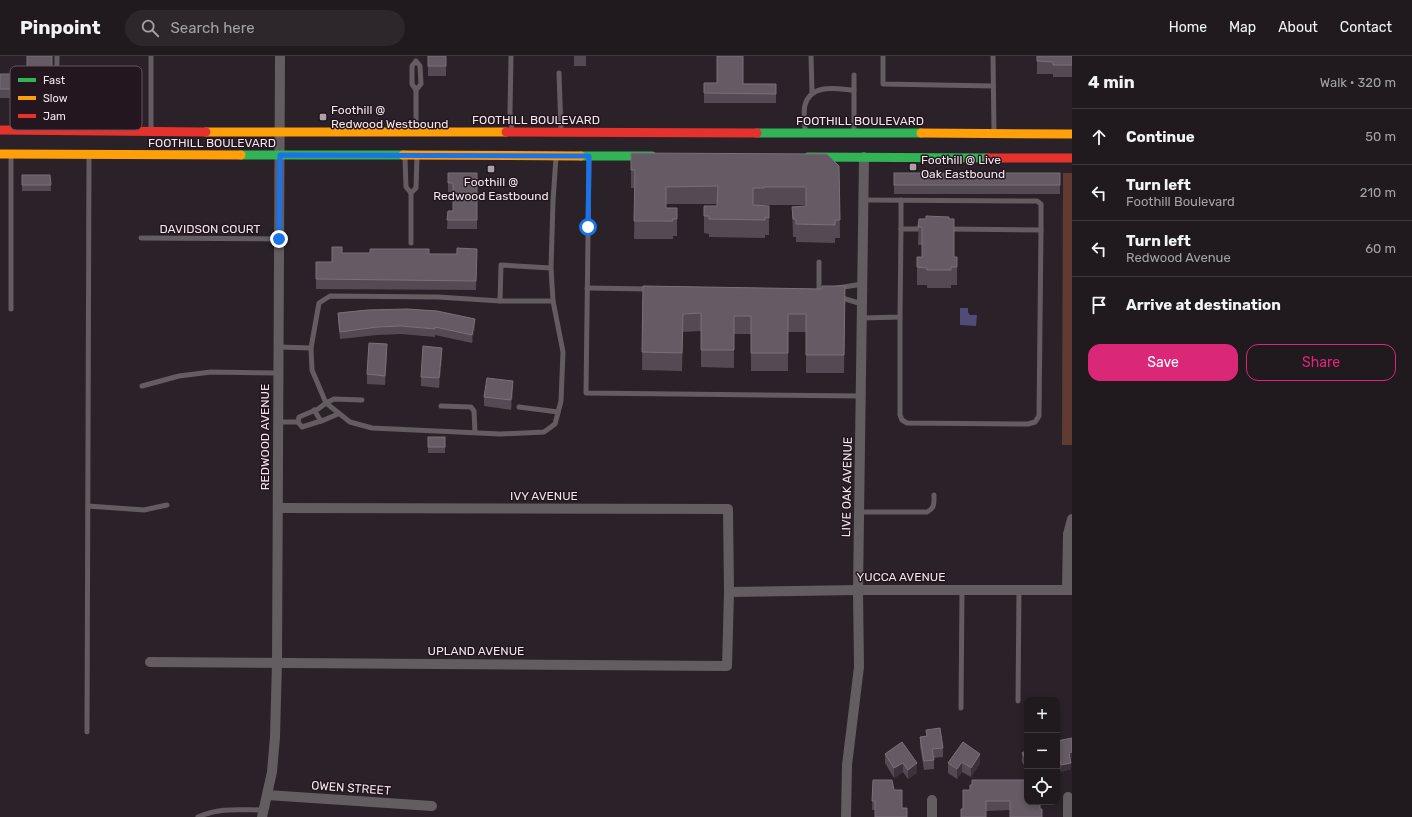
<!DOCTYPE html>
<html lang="en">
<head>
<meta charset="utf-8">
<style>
  :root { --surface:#201a1e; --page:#2d272b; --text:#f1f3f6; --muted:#a2a1a4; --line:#3d383c; --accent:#db2777 }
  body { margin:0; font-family:Rubik,sans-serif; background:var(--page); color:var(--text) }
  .controls { position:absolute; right:12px; bottom:12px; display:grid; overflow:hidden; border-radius:8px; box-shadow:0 2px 6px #0003 }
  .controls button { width:36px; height:36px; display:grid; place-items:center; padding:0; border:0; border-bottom:1px solid var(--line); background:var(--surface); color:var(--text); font:20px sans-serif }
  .stop { position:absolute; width:12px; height:12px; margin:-9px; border:3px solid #1a73e8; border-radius:50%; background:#fff }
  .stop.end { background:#1a73e8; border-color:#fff; box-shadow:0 1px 4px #0008 }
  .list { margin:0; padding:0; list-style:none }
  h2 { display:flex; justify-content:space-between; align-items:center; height:52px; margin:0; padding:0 16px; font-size:17px }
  h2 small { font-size:13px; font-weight:400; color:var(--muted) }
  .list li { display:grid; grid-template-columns:26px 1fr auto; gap:12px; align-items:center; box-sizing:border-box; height:56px; padding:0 16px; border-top:1px solid var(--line) }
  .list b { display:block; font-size:15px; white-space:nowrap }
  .list p { margin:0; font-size:13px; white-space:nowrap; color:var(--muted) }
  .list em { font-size:13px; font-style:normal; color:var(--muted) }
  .actions { display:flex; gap:8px; padding:12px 16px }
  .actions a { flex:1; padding:9px 0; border:1px solid var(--accent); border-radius:12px; text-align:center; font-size:14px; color:var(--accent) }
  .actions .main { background:var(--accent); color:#fff }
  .icon { flex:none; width:22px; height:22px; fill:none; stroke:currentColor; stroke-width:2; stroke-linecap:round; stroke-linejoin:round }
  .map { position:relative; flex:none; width:1072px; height:761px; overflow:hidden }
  header { display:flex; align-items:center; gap:24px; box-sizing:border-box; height:56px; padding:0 20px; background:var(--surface); border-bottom:1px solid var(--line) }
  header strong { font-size:19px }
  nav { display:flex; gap:22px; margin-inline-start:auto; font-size:14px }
  .search { width:280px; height:36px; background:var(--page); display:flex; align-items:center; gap:10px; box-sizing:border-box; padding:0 14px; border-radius:22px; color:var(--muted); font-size:15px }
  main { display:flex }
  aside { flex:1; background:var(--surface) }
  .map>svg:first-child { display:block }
  .green { fill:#613a31 }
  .water { fill:#504b77 }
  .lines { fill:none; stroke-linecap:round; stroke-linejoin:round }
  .lane { stroke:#635c60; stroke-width:5 }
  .street { stroke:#635c60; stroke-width:10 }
  .fast { stroke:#30b455; stroke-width:9 }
  .slow { stroke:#ff9f0a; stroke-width:9 }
  .jam { stroke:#e5322d; stroke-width:9 }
  .wall { fill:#534a53 }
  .shaded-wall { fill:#3b333b }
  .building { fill:#645b64; stroke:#7a7079 }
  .route { stroke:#1a73e8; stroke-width:5 }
  .poi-dot { fill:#aba1a7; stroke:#24161f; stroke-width:1.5 }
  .labels { text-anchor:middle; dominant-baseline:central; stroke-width:3; stroke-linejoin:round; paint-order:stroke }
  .poi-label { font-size:12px; fill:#f1e6ec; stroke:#24161f; text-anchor:start }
  .street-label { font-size:12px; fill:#f1e6ec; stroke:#24161f }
  .key { fill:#24161f; stroke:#62545c; stroke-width:1 }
  .key-label { font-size:11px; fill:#f1e6ec }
</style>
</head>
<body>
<header>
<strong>Pinpoint</strong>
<div class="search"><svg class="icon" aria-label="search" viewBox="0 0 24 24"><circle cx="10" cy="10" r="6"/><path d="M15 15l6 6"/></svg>Search here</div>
<nav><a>Home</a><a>Map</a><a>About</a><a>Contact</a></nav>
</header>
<main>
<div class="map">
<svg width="1072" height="761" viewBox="0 0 1072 761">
  <rect width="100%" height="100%" fill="#2a2228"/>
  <path class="green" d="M1063 117H1072V389H1062Z"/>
  <path class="water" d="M960 252H968V256L970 259H977L976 270 960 269Z"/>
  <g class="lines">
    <g class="lane">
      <path d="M151 0V73"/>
      <path d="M511 0 510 56 512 75"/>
      <path d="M811 0 812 36"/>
      <path d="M883 0V28L993 30"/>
      <path d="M993 0 994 76"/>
      <path d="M416 5 420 10 421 28 416 34 412 28V10Z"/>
      <path d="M559 17 561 75"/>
      <path d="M854 19V76"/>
      <path d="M416 34V74"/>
      <path d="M56 74 57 0"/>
      <path d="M805 74C805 66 803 57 805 49 811 27 837 33 854 34"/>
      <path d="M405 102 406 131 411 137V187"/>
      <path d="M589 103 586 337 861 340"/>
      <path d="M411 137 416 132 417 100"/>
      <path d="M864 144 1037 145 1041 148V174"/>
      <path d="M901 173V144"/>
      <path d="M141 182 279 183"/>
      <path d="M819 206V236"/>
      <path d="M551 212 501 209 500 245 438 241 330 240 319 247 311 292 312 314 326 347 350 366 372 372 500 378 544 376 555 368 561 345 563 296 553 245 551 212 553 145 556 101"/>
      <path d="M587 232 648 233"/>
      <path d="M837 232 863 228"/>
      <path d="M839 241 862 248"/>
      <path d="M500 245H553"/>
      <path d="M11 253V99"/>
      <path d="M900 261V359L902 364 907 367 1028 368 1035 366 1039 360 1041 174 947 173"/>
      <path d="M862 262 900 261 901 173H925"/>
      <path d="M279 291 311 292"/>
      <path d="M142 330 179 320 211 316 279 317"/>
      <path d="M441 350 471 351 474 355 475 376"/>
      <path d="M519 351 558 356"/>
      <path d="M314 354 321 365"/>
      <path d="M278 366H298"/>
      <path d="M298 366 299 361 318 353 326 347 334 343 362 344"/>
      <path d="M298 366 302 371 324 364 338 358"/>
      <path d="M88 450 144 454 167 449"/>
      <path d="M859 456H927C935 452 934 447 934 439"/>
      <path d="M1018 645 1019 534"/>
      <path d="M961 652 962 534"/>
      <path d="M87 676 89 101"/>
      <path d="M198 761C220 751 240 754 264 754"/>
    </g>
    <g class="street">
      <path d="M1067 534 1068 478 1072 463"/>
      <path d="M729 536 858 534H1072"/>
      <path d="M150 606 727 610 729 536 728 453 278 452"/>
      <path d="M267 739 432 750"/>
      <path d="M1068 741V761"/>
      <path d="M262 761 272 716 275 681 277 606 280 0"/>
      <path d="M846 761 847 709 859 611 858 534 864 101"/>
      <path d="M932 761V744"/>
    </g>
    <g class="fast">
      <path d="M757 77H921"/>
      <path d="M241 99H403"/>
      <path d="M581 100H652"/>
      <path d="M808 101 988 102"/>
    </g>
    <g class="slow">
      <path d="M206 76H506"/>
      <path d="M921 77 1072 78"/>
      <path d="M0 98 241 99"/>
      <path d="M403 99 581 100"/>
    </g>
    <g class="jam">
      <path d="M0 74 206 76"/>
      <path d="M506 76 757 77"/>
      <path d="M988 102H1072"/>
    </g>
  </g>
  <g class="wall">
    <rect x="27" y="0" width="25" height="24"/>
    <rect x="428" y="0" width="18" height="20"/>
    <rect x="574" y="0" width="12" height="10"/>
    <path d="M1037 0H1072V21H1053V18H1037Z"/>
    <rect x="0" y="18" width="21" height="24"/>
    <path d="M704 27 776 28V47H704Z"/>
    <path d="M631 97 839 110 840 182H835V187L796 186V181H793L792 151 806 150V149H764V150H769V179H765V182L709 181V178L704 177V150H717V148H666V152H677V180H673V183H634L635 132H631Z"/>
    <path d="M448 117H477V173H447L448 155H453V136H448Z"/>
    <rect x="894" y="117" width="166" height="21"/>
    <path d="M22 119H50L51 135H22Z"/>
    <path d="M919 163H949L954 201H957V229H951V232H927V229H917V211L922 201V189H918Z"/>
    <path d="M477 193 476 234 316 233V206H332L342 197 457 198Z"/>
    <path d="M643 230 822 233 845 230 844 317H806V276H788V315H751V278H734V312L701 311V275L683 276 682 315 642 314Z"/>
    <path d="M338 257 475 271 472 287 435 279V281L401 278 377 279 340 283 338 265Z"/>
    <path d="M387 297 385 329 367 328V318Z"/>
    <path d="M442 301 439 332 421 330V321Z"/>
    <path d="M513 335 511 354 484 350V341Z"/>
    <rect x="428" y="381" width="17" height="16"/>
    <path d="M926 674 943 692V701L934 702V713L924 714 920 690V681L926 680Z"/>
    <path d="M1057 685 1070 702 1071 713 1061 716 1057 698Z"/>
    <path d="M902 686 917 717 908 723 903 716 894 722 885 707V698Z"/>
    <path d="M1027 694V714L1022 706V697Z"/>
    <path d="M980 698V707L971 721 962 716 957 723 948 717V707Z"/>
    <path d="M873 724 894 734 902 752 872 754Z"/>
    <path d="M970 734 1040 753 986 755 963 753Z"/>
  </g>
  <g class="shaded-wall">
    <path d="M475 263V271L472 287V279Z"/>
    <path d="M387 288V297L385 329V320Z"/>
    <path d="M442 292V301L439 332V322Z"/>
    <path d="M513 325V335L511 354V344Z"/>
    <path d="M1072 696V702L1069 703V697Z"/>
    <path d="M980 698V707L971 721V712Z"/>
    <path d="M962 706V716L957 723V713Z"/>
    <path d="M903 707V716L894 722V712Z"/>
    <path d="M917 707V717L908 723V714Z"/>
    <path d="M1071 707V713L1061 716V709Z"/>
  </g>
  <g class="building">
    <rect x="27" y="0" width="25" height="15"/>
    <rect x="428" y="0" width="18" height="10"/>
    <path d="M717 0H743V28H776V38L704 37V27H717Z"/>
    <path d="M1037 0H1072V9H1053V6L1037 5Z"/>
    <rect x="0" y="18" width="21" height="15"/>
    <path d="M631 97 827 98 839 110 840 164H835V169L796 168V163H793L792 151 806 150V131H764V132H753V149L769 150V162L765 161V164L709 163V160H704V150H717L718 130 666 131V152H677V163H672L673 165H634L635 114H631Z"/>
    <path d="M448 117H477V164H447L448 155H453V127H448Z"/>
    <rect x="894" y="117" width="166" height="12"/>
    <path d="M22 119H50L51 129H22Z"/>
    <path d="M926 160 949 161V163H954V201H957V211H951V214H927V212L917 211V201H922V171H918L919 163H926Z"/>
    <path d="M332 191H342V197H370V193H429V198H457V192L477 193 476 225 316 223V206H332Z"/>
    <path d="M643 230 822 233V230H845L844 299H806V258H788V297H751V260H734V294H701V257L683 258 682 297 642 296Z"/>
    <path d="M407 253 437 255 475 263 472 279 435 271V273L401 270 377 271 340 276 338 257 368 254Z"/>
    <path d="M369 287 387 288 385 320 367 318Z"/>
    <path d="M423 290 442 292 439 322 421 321Z"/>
    <path d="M487 322 513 325 511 344 484 341Z"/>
    <rect x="428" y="381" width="17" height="10"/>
    <path d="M940 672 943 692 932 693 934 704 924 705 920 681 927 680 926 674Z"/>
    <path d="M1072 682V696L1069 697 1071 707 1061 709 1057 692V685Z"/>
    <path d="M902 686 917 707 908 714 903 707 894 712 885 698Z"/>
    <path d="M963 686 980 698 971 712 962 706 957 713 948 707Z"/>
    <path d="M1027 694V705L1022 697Z"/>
    <path d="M873 724H892L894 734H902V752H907V761H875V745H872Z"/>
    <path d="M972 724H1027V746H1040V753H1042V761H1010V745H986V761H961V753H963V734H970V729H972Z"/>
  </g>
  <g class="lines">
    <path class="route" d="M279 183 280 99 589 100 588 171"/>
  </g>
  <g class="poi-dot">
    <rect x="319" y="57" width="8" height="8" rx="2"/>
    <rect x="909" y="107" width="8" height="8" rx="2"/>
    <rect x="487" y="109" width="8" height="8" rx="2"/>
  </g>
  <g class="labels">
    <g class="poi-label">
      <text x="331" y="54">Foothill @<tspan x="331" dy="14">Redwood Westbound</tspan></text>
      <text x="921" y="104">Foothill @ Live<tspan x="921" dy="14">Oak Eastbound</tspan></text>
      <text x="491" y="126" text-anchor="middle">Foothill @<tspan x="491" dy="14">Redwood Eastbound</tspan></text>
    </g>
    <g class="street-label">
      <text x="536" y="64">FOOTHILL BOULEVARD</text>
      <text x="860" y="65">FOOTHILL BOULEVARD</text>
      <text x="212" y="87">FOOTHILL BOULEVARD</text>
      <text x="210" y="173">DAVIDSON COURT</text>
      <text transform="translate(265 381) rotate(-90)">REDWOOD AVENUE</text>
      <text transform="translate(847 431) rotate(-89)">LIVE OAK AVENUE</text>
      <text x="544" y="440">IVY AVENUE</text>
      <text x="901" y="521">YUCCA AVENUE</text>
      <text x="476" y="595">UPLAND AVENUE</text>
      <text transform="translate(351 732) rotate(4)">OWEN STREET</text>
    </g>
  </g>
  <rect x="10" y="10" width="132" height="64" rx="6" class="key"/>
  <rect x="18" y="22" width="18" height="4" fill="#30b455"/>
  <rect x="18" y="40" width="18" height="4" fill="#ff9f0a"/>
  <rect x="18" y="58" width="18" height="4" fill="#e5322d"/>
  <g class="key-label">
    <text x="43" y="28">Fast</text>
    <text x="43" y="46">Slow</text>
    <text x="43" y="64">Jam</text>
  </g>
</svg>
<div class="controls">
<button>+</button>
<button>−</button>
<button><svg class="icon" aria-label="locate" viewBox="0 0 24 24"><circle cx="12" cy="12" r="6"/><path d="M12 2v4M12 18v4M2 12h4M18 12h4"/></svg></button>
</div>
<div class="stop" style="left:588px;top:171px"></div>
<div class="stop end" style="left:279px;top:183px"></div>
</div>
<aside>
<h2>4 min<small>Walk · 320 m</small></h2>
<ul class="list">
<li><svg class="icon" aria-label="ahead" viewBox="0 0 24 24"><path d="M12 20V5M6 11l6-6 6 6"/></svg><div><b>Continue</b></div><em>50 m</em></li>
<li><svg class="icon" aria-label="left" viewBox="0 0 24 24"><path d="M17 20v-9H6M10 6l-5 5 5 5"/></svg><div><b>Turn left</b><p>Foothill Boulevard</p></div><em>210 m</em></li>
<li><svg class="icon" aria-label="left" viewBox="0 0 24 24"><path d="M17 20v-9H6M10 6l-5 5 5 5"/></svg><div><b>Turn left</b><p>Redwood Avenue</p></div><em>60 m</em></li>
<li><svg class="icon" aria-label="arrive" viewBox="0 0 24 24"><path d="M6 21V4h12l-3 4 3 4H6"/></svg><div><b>Arrive at destination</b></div></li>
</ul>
<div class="actions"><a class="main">Save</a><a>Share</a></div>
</aside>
</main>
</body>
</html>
